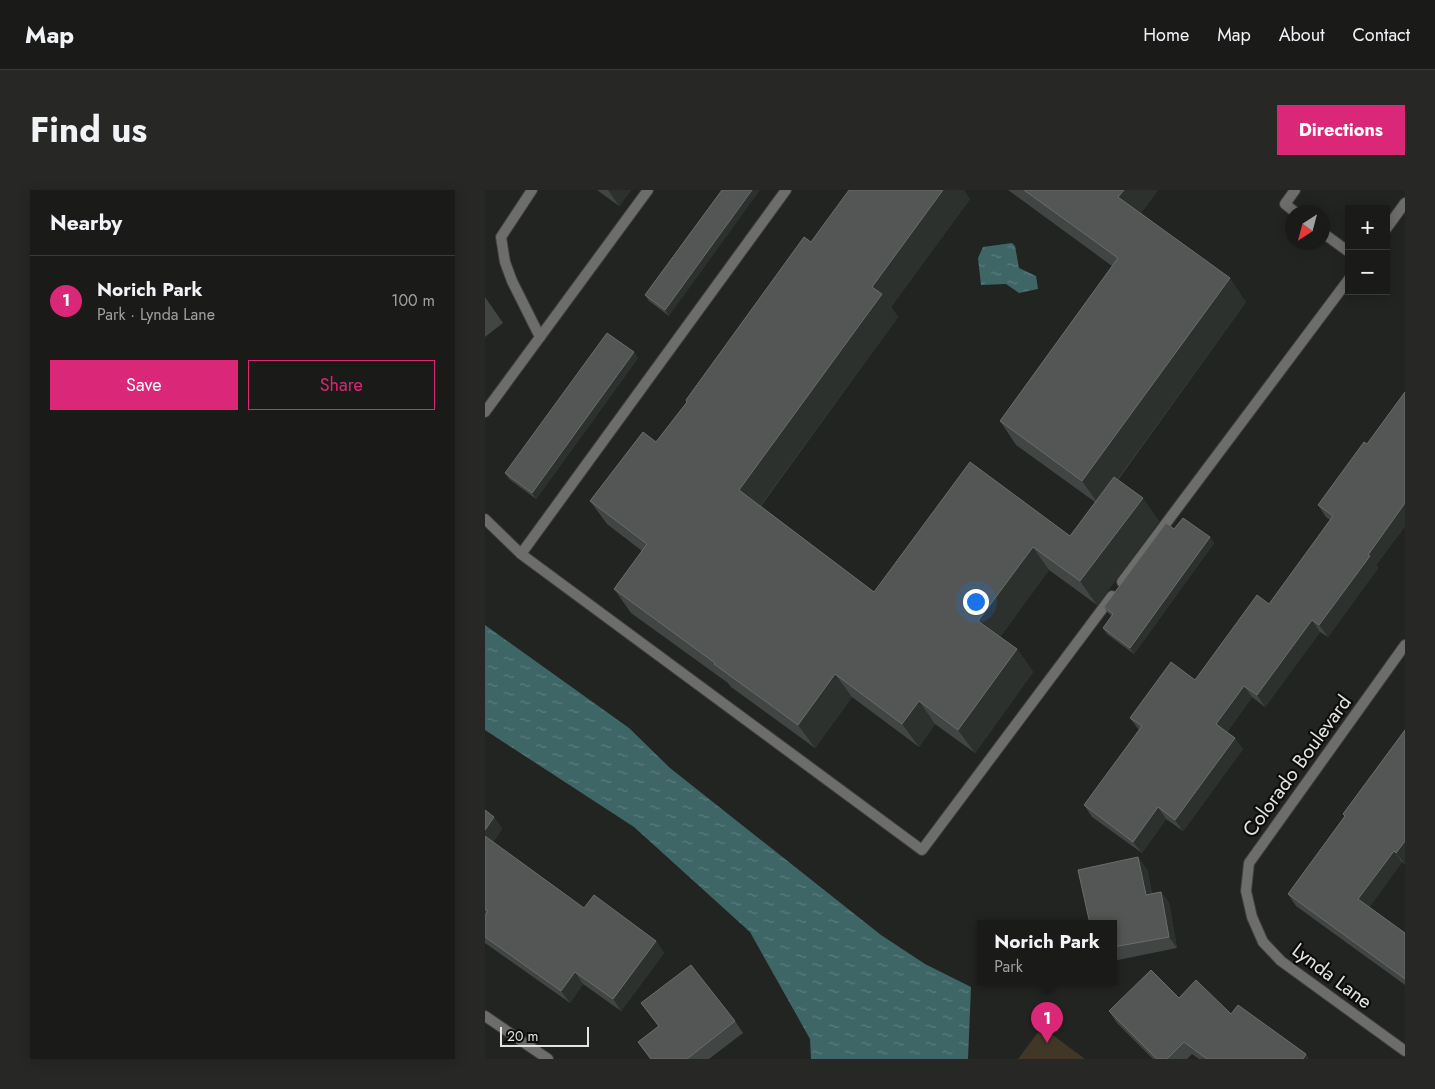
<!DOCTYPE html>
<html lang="en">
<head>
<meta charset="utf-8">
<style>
  :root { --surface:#1a1b19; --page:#272826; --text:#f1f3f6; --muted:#9fa1a2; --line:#383938; --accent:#db2777 }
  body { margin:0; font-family:Jost,sans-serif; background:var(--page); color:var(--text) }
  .controls { position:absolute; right:15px; top:15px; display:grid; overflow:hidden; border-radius:0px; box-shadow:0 2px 12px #0003 }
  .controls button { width:45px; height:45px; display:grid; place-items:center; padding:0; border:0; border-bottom:1px solid var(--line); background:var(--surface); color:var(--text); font:25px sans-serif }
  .compass { position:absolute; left:800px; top:15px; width:45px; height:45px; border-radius:50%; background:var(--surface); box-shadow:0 2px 12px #0003; rotate:216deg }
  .scale { position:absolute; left:15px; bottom:12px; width:89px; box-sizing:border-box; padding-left:5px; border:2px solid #e4e5e3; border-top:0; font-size:14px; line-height:18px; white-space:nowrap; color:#e4e5e3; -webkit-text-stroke:4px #0c0d0c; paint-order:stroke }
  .you { position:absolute; left:490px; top:411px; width:18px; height:18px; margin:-12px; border:4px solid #fff; border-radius:50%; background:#1a73e8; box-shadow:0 0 0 8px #1a73e833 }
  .badge { display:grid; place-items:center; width:32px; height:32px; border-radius:50%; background:var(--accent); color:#fff; font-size:16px; font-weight:700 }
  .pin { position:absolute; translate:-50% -41px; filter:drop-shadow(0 1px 2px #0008) }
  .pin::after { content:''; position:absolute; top:26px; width:18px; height:15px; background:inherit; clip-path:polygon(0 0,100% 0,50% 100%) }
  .popup { position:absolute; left:492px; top:730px; width:140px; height:65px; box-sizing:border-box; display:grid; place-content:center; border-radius:0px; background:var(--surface); filter:drop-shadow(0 1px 4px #0005); font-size:16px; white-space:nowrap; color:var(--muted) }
  .popup b { font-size:19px; color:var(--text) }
  .popup::after { content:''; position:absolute; left:50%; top:100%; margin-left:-10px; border:10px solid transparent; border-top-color:var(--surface) }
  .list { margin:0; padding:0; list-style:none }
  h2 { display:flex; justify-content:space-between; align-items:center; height:65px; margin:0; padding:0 20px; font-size:21px }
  h2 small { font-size:16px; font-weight:400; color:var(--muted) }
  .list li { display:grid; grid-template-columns:32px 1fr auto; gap:15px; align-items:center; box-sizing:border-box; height:90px; padding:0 20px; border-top:1px solid var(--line) }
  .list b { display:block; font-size:19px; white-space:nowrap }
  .list p { margin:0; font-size:16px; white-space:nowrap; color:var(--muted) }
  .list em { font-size:16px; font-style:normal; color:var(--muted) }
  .actions { display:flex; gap:10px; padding:15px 20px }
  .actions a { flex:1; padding:11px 0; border:1px solid var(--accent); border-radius:0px; text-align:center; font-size:18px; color:var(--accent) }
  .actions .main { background:var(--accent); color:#fff }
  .map { position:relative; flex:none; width:920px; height:869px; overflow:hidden; border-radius:0px }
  header { display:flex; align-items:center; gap:30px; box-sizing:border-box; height:70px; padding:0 25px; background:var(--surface); border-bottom:1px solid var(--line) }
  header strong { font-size:24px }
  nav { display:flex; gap:28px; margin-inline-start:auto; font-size:18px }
  .intro { display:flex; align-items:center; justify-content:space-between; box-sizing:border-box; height:120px; padding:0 30px }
  h1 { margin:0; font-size:35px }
  .button { padding:12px 22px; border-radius:0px; background:var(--accent); color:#fff; font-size:18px; font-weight:700 }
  main { display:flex; gap:30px; padding:0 30px }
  aside { flex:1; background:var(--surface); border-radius:0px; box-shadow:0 2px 12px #0003 }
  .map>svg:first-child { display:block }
  .green { fill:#413727 }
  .water { fill:url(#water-ripples) }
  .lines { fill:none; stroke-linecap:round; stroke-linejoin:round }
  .lane-casing { stroke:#3d3f3c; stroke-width:12 }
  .street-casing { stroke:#3d3f3c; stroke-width:12 }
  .lane { stroke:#6d6d6b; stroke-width:10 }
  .street { stroke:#6d6d6b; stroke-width:10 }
  .wall { fill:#414543 }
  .shaded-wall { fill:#2d312e }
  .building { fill:#535654; stroke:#6a6d6b }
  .labels { text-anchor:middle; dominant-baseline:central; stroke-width:4.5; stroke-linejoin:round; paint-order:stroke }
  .street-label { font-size:20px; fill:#e4e5e3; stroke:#0c0d0c }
</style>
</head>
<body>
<header>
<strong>Map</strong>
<nav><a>Home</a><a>Map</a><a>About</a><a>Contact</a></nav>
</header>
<div class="intro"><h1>Find us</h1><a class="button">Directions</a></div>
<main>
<aside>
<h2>Nearby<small></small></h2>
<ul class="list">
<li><span class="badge">1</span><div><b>Norich Park</b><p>Park · Lynda Lane</p></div><em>100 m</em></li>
</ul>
<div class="actions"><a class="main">Save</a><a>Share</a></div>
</aside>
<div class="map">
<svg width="920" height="869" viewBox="0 0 920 869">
  <defs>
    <pattern id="water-ripples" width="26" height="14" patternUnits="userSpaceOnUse" patternTransform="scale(1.25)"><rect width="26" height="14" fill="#3f6667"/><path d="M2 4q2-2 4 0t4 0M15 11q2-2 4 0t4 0" fill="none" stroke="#5b7c7d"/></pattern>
  </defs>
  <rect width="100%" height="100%" fill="#222421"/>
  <path class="green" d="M557 837 600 869H533Z"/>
  <g class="water">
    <path d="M527 53 530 56 534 78 551 86 553 99 534 103 521 94 496 95 493 68 498 57Z"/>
    <path d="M0 435 144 538 185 578 396 745 440 774 486 797 483 869H326L325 849 265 742 149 637 0 540Z"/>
  </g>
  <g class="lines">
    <defs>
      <g id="lane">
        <path d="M47 0 16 47 20 72 27 91 55 147"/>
        <path d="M301 0 36 364 437 660 627 406"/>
        <path d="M810 0 800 14 810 22"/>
        <path d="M901 39 920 13"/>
        <path d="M838 43 864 62"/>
        <path d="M0 222 163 0"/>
        <path d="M0 329 36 364"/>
        <path d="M637 392 864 89"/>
      </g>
      <g id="street">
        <path d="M920 455 764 673 761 701 767 727 778 752 796 771 920 861"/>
        <path d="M0 826 63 869"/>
      </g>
    </defs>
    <use href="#lane" class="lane-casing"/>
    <use href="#street" class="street-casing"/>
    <use href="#lane" class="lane"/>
    <use href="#street" class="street"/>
  </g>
  <g class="wall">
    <path d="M112 0H146L134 16Z"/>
    <path d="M237 0 184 126 164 111 160 105Z"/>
    <path d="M523 0H673L656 23 761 112 633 290 674 331 612 415 564 380 515 447 532 459 548 482 490 563 450 534 434 557 367 507 330 558 246 497 243 493 146 423 129 399 157 361 122 334 105 311 171 252 202 212 201 210 326 52 485 9 406 117 413 127 276 316 389 402 585 346 610 312 531 255 515 231 627 76Z"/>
    <path d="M0 107 18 133 0 147Z"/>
    <path d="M153 168 51 309 24 289 20 283Z"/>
    <path d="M920 202V336L891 375 893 378 843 447 835 442 780 517 767 507 742 542 758 559 698 641 681 629 657 663 607 627 599 615 654 540 645 528 710 490 784 414 845 330 841 327 833 315 882 254Z"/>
    <path d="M689 339 725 347 729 353 649 464 622 444 618 438 627 426 623 423 619 417Z"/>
    <path d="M920 540V674L917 672 884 717 920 743V795L811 716 803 704 860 626 858 624Z"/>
    <path d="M0 620 9 627 17 639 8 652 99 718 171 751 179 763 136 821 98 794 85 813 0 753Z"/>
    <path d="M662 679 667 703 676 702 684 713 692 758 628 771V734Z"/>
    <path d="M694 808 746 824 821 864 824 869H714L707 864 702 869H668L632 833 624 821Z"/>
    <path d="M156 813 250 831 258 843 224 869H165L153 852 173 836Z"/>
  </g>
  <g class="shaded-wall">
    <path d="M123 0H146L134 16Z"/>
    <path d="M267 0H275L184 126 180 120Z"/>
    <path d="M458 0H479L485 9 406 117 413 127 270 323 254 300 387 97Z"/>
    <path d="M639 0H673L650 31 633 7Z"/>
    <path d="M745 88 761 112 614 315 597 291Z"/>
    <path d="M149 162 153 168 51 309 47 303Z"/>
    <path d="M658 308 674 331 612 415 595 391Z"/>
    <path d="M920 313V336L891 375 893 378 843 447 834 435 883 365Z"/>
    <path d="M725 347 729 353 649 464 645 458Z"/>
    <path d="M548 357 564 380 510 454 493 431Z"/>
    <path d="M827 430 835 442 780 517 772 505Z"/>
    <path d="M532 459 548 482 490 563 473 540Z"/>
    <path d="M350 484 367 507 330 558 313 535Z"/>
    <path d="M759 496 767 507 739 546 731 534Z"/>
    <path d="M434 511 450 534 434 557 417 534Z"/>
    <path d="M750 548 758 559 698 641 690 630Z"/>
    <path d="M673 617 681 629 657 663 648 652Z"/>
    <path d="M9 627 17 639 5 656 0 648V640Z"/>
    <path d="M920 651V674L911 663Z"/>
    <path d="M909 661 917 672 882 721 873 709Z"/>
    <path d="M653 667 662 679 669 716 661 705Z"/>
    <path d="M676 702 684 713 692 758 684 747Z"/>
    <path d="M171 751 179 763 136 821 128 809Z"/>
    <path d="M90 782 98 794 85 813 76 801Z"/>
    <path d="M821 864 824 869H818Z"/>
  </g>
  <g class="building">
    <path d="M237 0H267L180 120 160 105Z"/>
    <path d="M364 0H458L387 97 397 104 254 300 389 402 485 272 585 346 629 287 658 308 595 391 548 357 493 431 532 459 473 540 434 511 417 534 350 484 313 535 229 474 230 473 129 399 162 354 105 311 158 242 171 252 202 212 201 210 319 47 326 52Z"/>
    <path d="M539 0H639L633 7 745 88 597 291 515 231 633 68Z"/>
    <path d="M122 143 149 162 47 303 20 283Z"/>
    <path d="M920 202V313L883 365 885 366 834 435 827 430 772 505 759 496 731 534 750 548 690 630 673 617 648 652 599 615 657 536 645 528 686 472 710 490 772 405 784 414 848 326 833 315 879 252 882 254Z"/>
    <path d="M698 328 725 347 645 458 618 438 628 424 619 417 681 333 689 339Z"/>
    <path d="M920 540V651L911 663 909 661 873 709 920 743V789L803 704 860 626 858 624Z"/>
    <path d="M0 620 9 627 0 640Z"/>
    <path d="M0 646 99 718 109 705 171 751 128 809 90 782 76 801 0 747V726L3 721 0 719Z"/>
    <path d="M653 667 661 705 676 702 684 747 628 757V734H605L593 680Z"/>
    <path d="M206 775 250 831 202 869H166L153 852 174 836 156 813Z"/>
    <path d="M666 780 694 808 711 790 746 824 753 815 821 864 818 869H722L699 852 682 869H672L624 821Z"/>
  </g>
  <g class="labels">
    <g class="street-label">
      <text transform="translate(812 576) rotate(-54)">Colorado Boulevard</text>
      <text transform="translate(847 786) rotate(37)">Lynda Lane</text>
    </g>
  </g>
</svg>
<div class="controls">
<button>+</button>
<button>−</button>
</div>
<svg class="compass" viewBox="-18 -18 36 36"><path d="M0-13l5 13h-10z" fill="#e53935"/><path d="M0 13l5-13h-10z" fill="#9fa1a2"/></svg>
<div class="scale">20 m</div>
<div class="you"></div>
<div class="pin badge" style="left:562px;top:853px">1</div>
<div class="popup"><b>Norich Park</b>Park</div>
</div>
</main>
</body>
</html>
